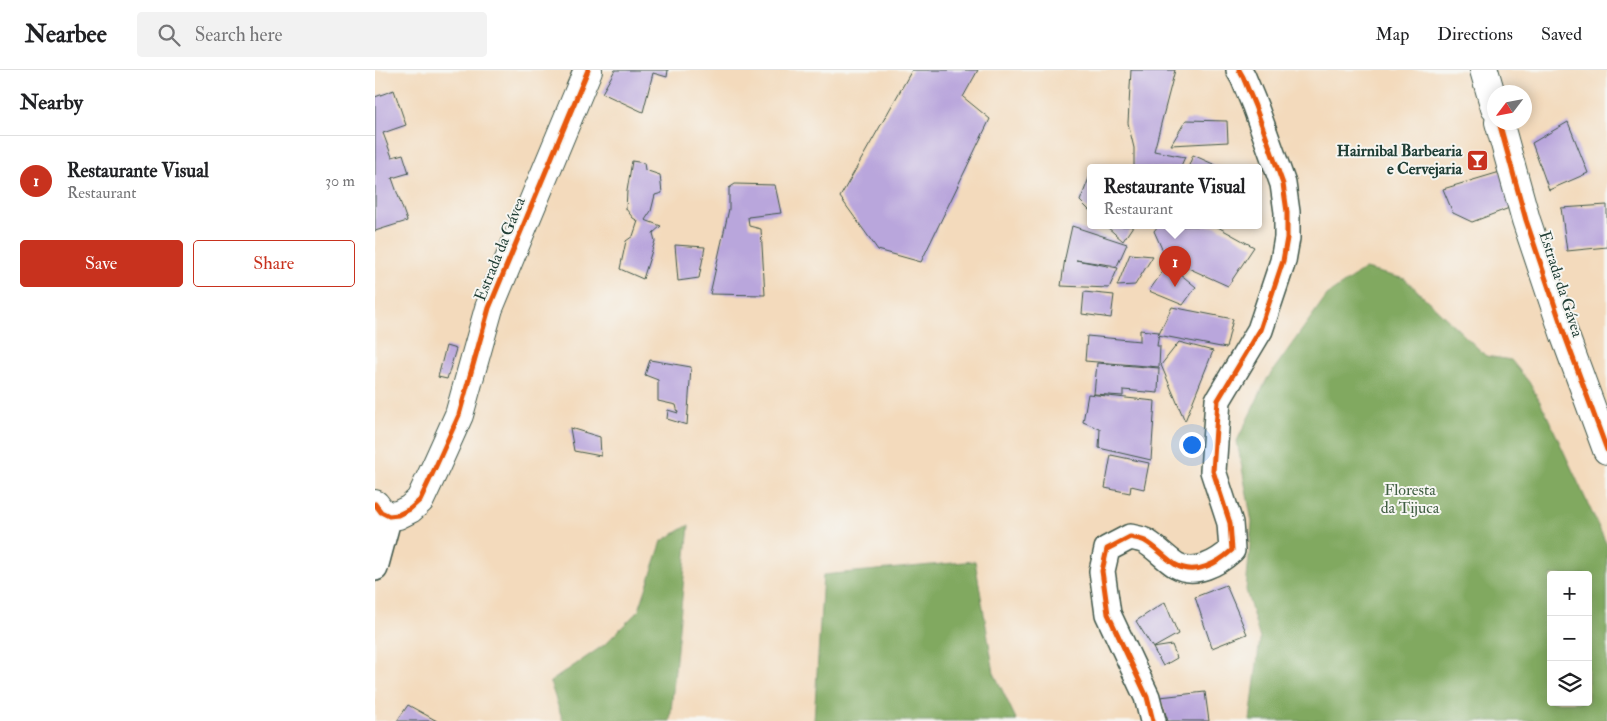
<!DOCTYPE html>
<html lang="en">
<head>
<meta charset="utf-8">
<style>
  :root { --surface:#fff; --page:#f2f2f2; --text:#202124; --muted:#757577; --line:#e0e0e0; --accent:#c8321e }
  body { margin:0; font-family:"IM FELL Double Pica",serif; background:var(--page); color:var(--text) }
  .controls { position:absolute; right:15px; bottom:15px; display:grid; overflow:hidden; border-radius:5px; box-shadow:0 2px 12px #0003 }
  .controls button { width:45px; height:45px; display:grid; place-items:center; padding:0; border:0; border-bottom:1px solid var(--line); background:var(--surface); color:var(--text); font:25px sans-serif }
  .compass { position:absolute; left:1112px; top:15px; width:45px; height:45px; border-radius:50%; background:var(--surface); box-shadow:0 2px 12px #0003; rotate:238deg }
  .you { position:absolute; left:816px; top:374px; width:18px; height:18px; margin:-12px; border:4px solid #fff; border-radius:50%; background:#1a73e8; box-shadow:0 0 0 8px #1a73e833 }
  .badge { display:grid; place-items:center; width:32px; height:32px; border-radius:50%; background:var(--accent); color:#fff; font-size:16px; font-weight:700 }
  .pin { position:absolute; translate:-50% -41px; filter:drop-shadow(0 1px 2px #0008) }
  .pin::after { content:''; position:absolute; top:26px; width:18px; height:15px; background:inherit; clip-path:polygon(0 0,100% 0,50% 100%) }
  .popup { position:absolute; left:712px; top:94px; width:175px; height:65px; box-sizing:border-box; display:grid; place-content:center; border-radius:5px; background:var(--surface); filter:drop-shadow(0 1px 4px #0005); font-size:16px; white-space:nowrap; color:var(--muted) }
  .popup b { font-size:19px; color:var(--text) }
  .popup::after { content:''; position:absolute; left:50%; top:100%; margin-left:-10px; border:10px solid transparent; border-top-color:var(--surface) }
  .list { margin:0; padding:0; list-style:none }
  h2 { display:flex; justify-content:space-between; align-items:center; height:65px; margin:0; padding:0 20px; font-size:21px }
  h2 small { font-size:16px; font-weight:400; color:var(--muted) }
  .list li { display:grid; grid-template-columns:32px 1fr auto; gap:15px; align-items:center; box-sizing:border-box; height:90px; padding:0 20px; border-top:1px solid var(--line) }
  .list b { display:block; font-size:19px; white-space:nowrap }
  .list p { margin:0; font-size:16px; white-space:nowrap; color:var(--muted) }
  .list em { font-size:16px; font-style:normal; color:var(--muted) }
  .actions { display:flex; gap:10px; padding:15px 20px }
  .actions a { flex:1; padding:11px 0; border:1px solid var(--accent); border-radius:5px; text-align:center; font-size:18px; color:var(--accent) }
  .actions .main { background:var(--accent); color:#fff }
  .icon { flex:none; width:28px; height:28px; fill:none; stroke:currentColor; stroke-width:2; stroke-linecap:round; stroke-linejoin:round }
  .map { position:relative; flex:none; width:1232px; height:651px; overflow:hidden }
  header { display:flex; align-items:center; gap:30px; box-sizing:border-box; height:70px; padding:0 25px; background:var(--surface); border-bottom:1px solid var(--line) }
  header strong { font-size:24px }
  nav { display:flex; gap:28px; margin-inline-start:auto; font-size:18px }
  .search { width:350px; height:45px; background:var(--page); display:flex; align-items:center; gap:12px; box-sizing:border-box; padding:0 18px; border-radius:5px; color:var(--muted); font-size:19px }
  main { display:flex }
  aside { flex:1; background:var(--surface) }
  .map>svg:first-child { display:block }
  .forest { fill:#81a960; stroke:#50734a; fill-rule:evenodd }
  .building { fill:#b9a6dc }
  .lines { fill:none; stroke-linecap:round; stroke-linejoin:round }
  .minor-casing { stroke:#3f5548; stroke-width:28 }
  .tertiary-casing { stroke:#3f5548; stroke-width:30 }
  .minor { stroke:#fff; stroke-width:25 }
  .tertiary { stroke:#fff; stroke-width:28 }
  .cycleway-casing { stroke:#f6f6f2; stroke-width:8 }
  .cycleway { stroke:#e8590c; stroke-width:5 }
  .labels { text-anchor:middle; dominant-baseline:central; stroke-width:4; stroke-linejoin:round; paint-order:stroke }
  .poi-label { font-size:16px; font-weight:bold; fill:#1f3d34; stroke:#f6f6f2; text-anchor:end }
  .street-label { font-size:16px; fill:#1f3d34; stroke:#f6f6f2 }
  .park-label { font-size:16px; fill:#405e42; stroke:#f6f6f2 }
</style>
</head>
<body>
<header>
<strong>Nearbee</strong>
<div class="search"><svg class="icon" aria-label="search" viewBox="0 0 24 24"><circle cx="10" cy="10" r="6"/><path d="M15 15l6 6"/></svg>Search here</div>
<nav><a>Map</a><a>Directions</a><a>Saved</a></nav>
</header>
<main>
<aside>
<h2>Nearby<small></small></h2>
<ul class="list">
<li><span class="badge">1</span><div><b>Restaurante Visual</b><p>Restaurant</p></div><em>30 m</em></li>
</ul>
<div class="actions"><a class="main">Save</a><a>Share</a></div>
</aside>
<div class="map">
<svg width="1232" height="651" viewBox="0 0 1232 651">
  <rect width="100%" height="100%" fill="#f6f6f2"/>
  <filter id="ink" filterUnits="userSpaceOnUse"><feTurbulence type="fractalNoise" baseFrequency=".02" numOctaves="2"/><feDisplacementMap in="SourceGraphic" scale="10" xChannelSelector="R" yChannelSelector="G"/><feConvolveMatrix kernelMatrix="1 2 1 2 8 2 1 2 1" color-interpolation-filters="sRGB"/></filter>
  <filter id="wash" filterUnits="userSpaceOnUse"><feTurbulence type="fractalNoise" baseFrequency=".0096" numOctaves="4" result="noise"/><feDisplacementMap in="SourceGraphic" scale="20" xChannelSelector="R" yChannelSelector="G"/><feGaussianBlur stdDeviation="1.12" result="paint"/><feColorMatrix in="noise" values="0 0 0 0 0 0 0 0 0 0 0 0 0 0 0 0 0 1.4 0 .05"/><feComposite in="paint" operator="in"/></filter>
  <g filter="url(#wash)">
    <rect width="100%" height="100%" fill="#f3dabc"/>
    <g class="forest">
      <path d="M990 199 1030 209 1111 286 1136 290 1154 312 1170 341 1232 475V651H875L885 569 871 520 877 452 862 371 892 309 952 225ZM1176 505H1213V632H1176Z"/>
      <path d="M314 455 295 651H188L175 612 229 575 264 540 287 471Z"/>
      <path d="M600 491 619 603 642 651H439L448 505Z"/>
    </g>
    <g id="blocks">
      <g class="building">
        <path d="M240 0H293L292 7 278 3 268 42 227 23Z"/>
        <path d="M537 0H603L588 27 615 49 546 192 503 180 465 127Z"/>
        <path d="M756 0H800L779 81 810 87 805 98H759V78L753 53Z"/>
        <path d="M19 20 31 55 8 63 17 87 28 84 34 103 17 108 32 151 0 161V27Z"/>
        <path d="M811 50 852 51 853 72 796 75Z"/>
        <path d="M1193 52 1213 103 1174 120 1157 73Z"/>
        <path d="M818 85 847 98H813Z"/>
        <path d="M257 91 269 93 270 100 285 105 287 123 280 125 276 141 270 150 286 156 278 163 280 171 268 209 245 199 251 171 258 166 263 151 258 148 251 139 252 121Z"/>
        <path d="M1125 102 1137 137 1097 152 1078 143 1068 119Z"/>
        <path d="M716 103V142L705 131Z"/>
        <path d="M360 114 400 115 406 143 373 147 374 156 386 159 390 225 335 224 354 139V118Z"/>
        <path d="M1232 135V177L1192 181 1186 138Z"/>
        <path d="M697 156 752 174 742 196 701 190 743 198 734 218 686 216 690 188Z"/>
        <path d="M731 156H758L748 171Z"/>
        <path d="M783 156H841L879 177 853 216 791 188 779 161Z"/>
        <path d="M300 175 330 177 324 208 303 211Z"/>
        <path d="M755 184 778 186 760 215 742 216Z"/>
        <path d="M793 194 821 217 808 235 774 221Z"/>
        <path d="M709 222 739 225 736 248 707 244Z"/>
        <path d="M797 237 858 249 851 278 783 265Z"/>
        <path d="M765 260 784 262 782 276H785L784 297 710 291 712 266 765 271Z"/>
        <path d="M804 272 838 281 810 351 786 295Z"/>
        <path d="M71 276 81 279 72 309 63 307Z"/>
        <path d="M275 290 316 297 312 355 292 349 293 340 303 343 301 335 283 331V310L270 305Z"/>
        <path d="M722 293 784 298 783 323 748 320V326L719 324Z"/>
        <path d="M713 324 780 331 776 390 724 378 725 359 708 352Z"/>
        <path d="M195 358 225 367 226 386 199 381Z"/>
        <path d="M736 385 774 393 769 419 756 416 755 423 730 418Z"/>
        <path d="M851 515 872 564 837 578 820 527Z"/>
        <path d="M790 532 803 564 778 578 761 551Z"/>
        <path d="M797 575 802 588 788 596 778 578Z"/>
        <path d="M830 622 834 651H793L785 627Z"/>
        <path d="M33 635 62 651H22Z"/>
      </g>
    </g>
  </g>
  <g filter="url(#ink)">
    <use href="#blocks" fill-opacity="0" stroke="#3f5548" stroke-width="1"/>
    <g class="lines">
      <defs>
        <g id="minor">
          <path d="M0 498 14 446"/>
          <path d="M778 651 772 627 733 544 727 501 732 479 755 467C759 468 766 469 770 471 781 477 790 488 801 495 820 506 843 493 857 480L855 453 838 401 843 330 885 260 908 191 912 168V142L908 114 880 36 868 7 864 0"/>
        </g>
        <g id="tertiary">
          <path d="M1109 0 1120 38"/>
          <path d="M1124 52 1151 150 1190 266 1232 380"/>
          <path d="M0 434 6 442 14 446 23 445 35 439 45 430 61 396 84 345 114 238 213 0"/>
        </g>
      </defs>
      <use href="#minor" class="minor-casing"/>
      <use href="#tertiary" class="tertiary-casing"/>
      <use href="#minor" class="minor"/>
      <use href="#tertiary" class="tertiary"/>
      <defs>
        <g id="cycleway">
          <path d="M1124 52 1151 150 1190 266 1232 380"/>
          <path d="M0 434 6 442 14 446 23 445 35 439 45 430 61 396 84 345 114 238 213 0"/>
          <path d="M778 651 772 627 733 544 727 501 732 479 755 467C759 468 766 469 770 471 781 477 790 488 801 495 820 506 843 493 857 480L855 453 838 401 843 330 885 260 908 191 912 168V142L908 114 880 36 868 7 864 0"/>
        </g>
      </defs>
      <use href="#cycleway" class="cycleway-casing"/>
      <use href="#cycleway" class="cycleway"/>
    </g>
  </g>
  <defs>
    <symbol id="bar-square" viewBox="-11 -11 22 22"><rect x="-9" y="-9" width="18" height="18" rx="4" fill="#c8321e" stroke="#f6f6f2"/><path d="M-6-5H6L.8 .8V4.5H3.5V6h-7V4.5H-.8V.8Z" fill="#fff"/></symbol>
  </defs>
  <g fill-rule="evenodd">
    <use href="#bar-square" x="1090" y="78" width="25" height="25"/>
  </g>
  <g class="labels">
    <g class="poi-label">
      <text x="1087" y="81">Hairnibal Barbearia<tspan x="1087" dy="18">e Cervejaria</tspan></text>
    </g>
    <g class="street-label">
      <text transform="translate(125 179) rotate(-68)">Estrada da Gávea</text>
      <text transform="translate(1186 214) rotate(72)">Estrada da Gávea</text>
    </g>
    <g class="park-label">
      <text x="1035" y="420">Floresta<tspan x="1035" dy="18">da Tijuca</tspan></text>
    </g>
  </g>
</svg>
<div class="controls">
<button>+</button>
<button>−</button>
<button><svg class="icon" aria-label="layers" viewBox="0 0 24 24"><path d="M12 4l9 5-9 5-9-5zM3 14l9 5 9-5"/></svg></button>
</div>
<svg class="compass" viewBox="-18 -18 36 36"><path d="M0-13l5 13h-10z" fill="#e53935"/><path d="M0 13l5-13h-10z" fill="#757577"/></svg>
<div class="you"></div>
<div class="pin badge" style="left:800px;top:217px">1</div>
<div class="popup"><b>Restaurante Visual</b>Restaurant</div>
</div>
</main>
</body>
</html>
